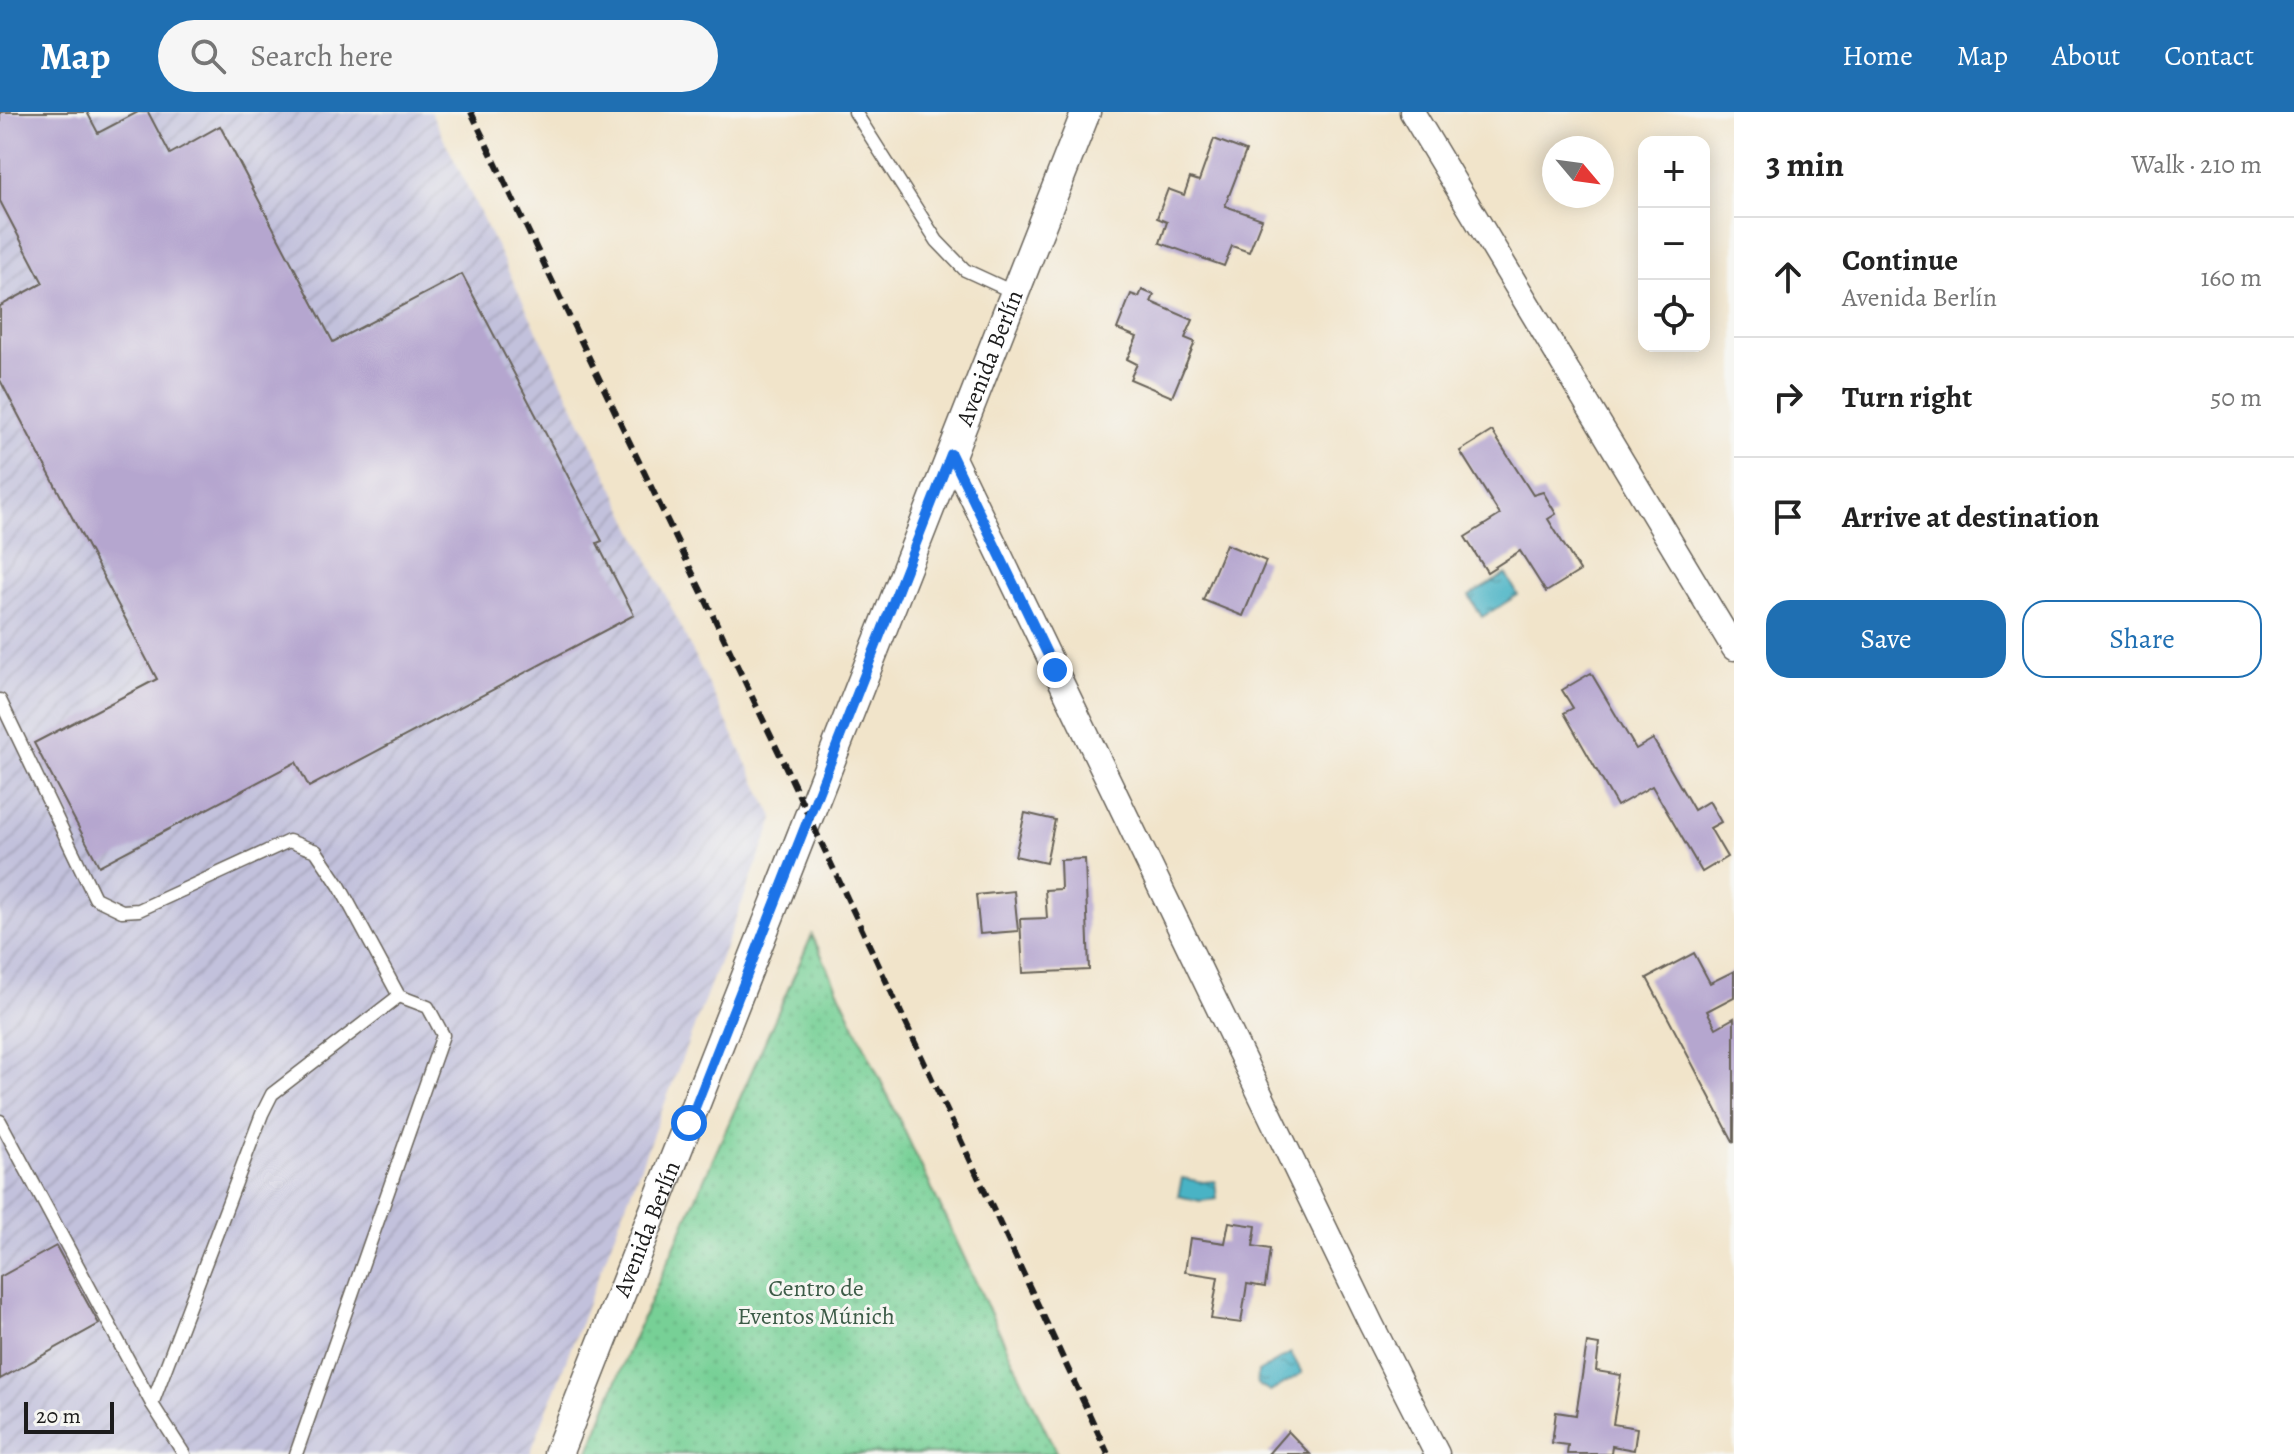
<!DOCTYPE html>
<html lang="en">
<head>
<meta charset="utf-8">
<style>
  :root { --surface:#fff; --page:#f6f6f6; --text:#222; --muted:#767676; --line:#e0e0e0; --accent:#1f6fb2 }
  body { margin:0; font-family:Alegreya,serif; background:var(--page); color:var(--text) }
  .controls { position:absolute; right:24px; top:24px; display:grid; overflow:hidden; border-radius:16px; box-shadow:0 4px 20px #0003 }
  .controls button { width:72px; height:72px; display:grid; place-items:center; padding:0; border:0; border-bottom:2px solid var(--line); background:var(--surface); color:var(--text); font:40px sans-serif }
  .compass { position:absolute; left:1542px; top:24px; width:72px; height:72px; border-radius:50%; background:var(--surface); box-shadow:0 4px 20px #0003; rotate:119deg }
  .scale { position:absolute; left:24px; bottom:20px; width:90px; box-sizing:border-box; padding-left:8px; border:4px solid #1c1c1c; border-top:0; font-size:22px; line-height:28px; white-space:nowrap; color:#1c1c1c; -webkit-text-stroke:6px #f6f6f2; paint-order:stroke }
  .stop { position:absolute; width:24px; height:24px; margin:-18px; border:6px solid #1a73e8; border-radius:50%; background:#fff }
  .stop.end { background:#1a73e8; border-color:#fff; box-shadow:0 2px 8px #0008 }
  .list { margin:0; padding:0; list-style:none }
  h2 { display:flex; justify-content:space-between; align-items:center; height:104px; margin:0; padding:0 32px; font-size:34px }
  h2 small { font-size:26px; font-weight:400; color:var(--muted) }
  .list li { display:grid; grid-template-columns:52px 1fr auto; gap:24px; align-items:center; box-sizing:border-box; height:120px; padding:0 32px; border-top:2px solid var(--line) }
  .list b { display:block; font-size:30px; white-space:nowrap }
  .list p { margin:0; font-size:26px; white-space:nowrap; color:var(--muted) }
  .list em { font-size:26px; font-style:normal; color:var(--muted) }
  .actions { display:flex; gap:16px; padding:24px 32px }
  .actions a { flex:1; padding:18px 0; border:2px solid var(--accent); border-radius:24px; text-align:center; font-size:28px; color:var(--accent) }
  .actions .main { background:var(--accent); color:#fff }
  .icon { flex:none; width:44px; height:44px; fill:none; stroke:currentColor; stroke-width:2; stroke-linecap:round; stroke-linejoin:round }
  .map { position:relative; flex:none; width:1734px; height:1342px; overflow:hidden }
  header { display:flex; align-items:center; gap:48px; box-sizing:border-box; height:112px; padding:0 40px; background:var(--accent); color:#fff }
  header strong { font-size:38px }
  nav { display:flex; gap:44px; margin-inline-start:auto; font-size:28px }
  .search { width:560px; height:72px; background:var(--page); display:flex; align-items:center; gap:20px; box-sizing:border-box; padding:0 28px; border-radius:44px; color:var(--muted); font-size:30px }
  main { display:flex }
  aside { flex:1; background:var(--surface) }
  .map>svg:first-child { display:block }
  .industrial { fill:url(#industrial-furrows) }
  .park { fill:url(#park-dots); stroke:#4a7659; stroke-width:2 }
  .water { fill:url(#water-ripples); stroke:#326870; stroke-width:2 }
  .building { fill:#b5a6cf }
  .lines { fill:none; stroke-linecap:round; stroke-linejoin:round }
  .service-casing { stroke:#676259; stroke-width:15 }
  .minor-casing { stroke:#676259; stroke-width:27 }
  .tertiary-casing { stroke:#676259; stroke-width:31 }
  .service { stroke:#fff; stroke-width:12 }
  .minor { stroke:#fff; stroke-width:24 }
  .tertiary { stroke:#fff; stroke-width:28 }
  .rail { stroke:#1c1c1c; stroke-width:6; stroke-dasharray:12 6; stroke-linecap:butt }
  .route { stroke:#1a73e8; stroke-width:10 }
  .labels { text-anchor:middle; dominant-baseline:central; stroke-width:6; stroke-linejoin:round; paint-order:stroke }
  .street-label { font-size:24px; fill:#1c1c1c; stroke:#f6f6f2 }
  .park-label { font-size:24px; fill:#3c5b47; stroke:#f6f6f2 }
</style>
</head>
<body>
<header>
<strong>Map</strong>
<div class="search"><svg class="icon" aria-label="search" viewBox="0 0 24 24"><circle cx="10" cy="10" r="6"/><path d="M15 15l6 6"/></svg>Search here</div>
<nav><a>Home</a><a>Map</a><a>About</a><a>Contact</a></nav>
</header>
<main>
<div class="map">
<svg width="1734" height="1342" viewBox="0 0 1734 1342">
  <defs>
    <pattern id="industrial-furrows" width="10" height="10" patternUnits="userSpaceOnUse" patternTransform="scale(2)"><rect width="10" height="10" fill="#c2c1dc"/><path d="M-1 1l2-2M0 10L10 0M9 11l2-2" fill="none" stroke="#a6a5bc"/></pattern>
    <pattern id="park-dots" width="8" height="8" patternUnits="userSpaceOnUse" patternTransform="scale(2)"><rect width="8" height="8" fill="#77d096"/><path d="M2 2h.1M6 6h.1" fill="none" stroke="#66b281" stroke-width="1.8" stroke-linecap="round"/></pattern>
    <pattern id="water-ripples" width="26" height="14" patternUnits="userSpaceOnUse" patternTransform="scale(2)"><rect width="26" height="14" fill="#48b3c5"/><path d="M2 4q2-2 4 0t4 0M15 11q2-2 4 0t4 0" fill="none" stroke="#3b919f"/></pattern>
  </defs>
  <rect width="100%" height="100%" fill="#f6f6f2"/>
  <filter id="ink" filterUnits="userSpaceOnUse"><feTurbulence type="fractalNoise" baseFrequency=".0125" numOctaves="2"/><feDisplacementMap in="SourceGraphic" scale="16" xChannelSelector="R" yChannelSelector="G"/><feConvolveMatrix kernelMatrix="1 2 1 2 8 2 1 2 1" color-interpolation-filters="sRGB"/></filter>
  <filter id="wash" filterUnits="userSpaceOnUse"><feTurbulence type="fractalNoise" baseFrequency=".006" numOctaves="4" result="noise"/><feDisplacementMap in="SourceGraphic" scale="32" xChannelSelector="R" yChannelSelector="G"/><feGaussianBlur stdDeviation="1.8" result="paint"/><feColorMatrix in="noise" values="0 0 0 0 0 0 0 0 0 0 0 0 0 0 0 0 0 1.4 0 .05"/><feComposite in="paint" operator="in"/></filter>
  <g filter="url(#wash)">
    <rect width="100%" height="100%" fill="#f1e4ca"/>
    <path class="industrial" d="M0 0H431L774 707 530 1342H0Z"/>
    <path class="park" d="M812 823 1057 1342H588L629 1237Z"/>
    <g class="water">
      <path d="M1506 462 1518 483 1482 505 1469 484Z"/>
      <path d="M1182 1066 1203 1070 1215 1069 1217 1087 1200 1089 1178 1084Z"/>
      <path d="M1291 1241 1302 1261 1270 1280 1257 1272 1258 1260Z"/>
    </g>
    <g id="blocks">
      <g class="building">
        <path d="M0 0H87L98 21 138 0H148L170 42 220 14 333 230 462 162 602 429 597 431 634 503 309 675 296 650 99 754 34 631 157 567 0 268V194L43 171 0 89Z"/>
        <path d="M1214 27 1246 39 1225 94 1262 107 1249 140 1232 134 1224 154 1160 131 1167 110 1157 106 1168 77 1184 83 1190 66 1199 69Z"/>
        <path d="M1142 178 1154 183 1151 190 1193 208 1185 226 1195 230 1172 285 1130 267 1137 252 1127 247 1137 225 1117 217 1131 182 1139 185Z"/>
        <path d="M1492 319 1533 383 1543 380 1556 402 1548 407 1580 459 1546 480 1520 439 1487 460 1465 425 1500 403 1460 339Z"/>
        <path d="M1226 432 1266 449 1243 504 1203 488Z"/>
        <path d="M1591 561 1636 637 1653 627 1694 698 1709 689 1721 710 1710 716 1727 745 1702 760 1652 674 1617 694 1564 601 1573 596 1562 578Z"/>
        <path d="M1025 701 1055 708 1046 751 1015 744Z"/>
        <path d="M1085 747 1089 858 1023 861 1020 807 1047 806 1045 778 1061 777 1060 748Z"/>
        <path d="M1014 779 1018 819 980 822 976 783Z"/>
        <path d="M1694 841 1710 871 1734 859V885L1707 899 1716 916 1734 906V1031L1647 866Z"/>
        <path d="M1229 1110 1256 1114 1253 1134 1270 1137 1265 1175 1247 1172 1241 1211 1211 1207 1218 1165 1185 1160 1190 1126 1225 1131Z"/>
        <path d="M56 1134 99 1212 0 1267V1165Z"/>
        <path d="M1587 1231 1599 1233 1596 1259 1621 1263 1613 1312 1637 1316 1634 1338 1612 1334 1611 1342H1567L1568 1333 1552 1331 1556 1300 1576 1303Z"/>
        <path d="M1288 1319 1310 1342H1268Z"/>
      </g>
    </g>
  </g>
  <g filter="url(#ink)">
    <use href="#blocks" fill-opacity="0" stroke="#676259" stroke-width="2"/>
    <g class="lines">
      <defs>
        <g id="service">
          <path d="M855 0 937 129 965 158 1015 181"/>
          <path d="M0 588 95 786 122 799 139 798 289 729 316 739 339 773 399 884 428 895 443 923 296 1342"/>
          <path d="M0 1009 152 1292"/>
          <path d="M184 1342 152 1292 262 1002 272 982 399 884"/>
        </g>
        <g id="minor">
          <path d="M1412 0 1734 536"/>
          <path d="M951 342 1371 1212 1437 1342"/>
        </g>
        <g id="tertiary">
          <path id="s1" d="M558 1342 1086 0"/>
        </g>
      </defs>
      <use href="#service" class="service-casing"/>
      <use href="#minor" class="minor-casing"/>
      <use href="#tertiary" class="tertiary-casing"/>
      <use href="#service" class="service"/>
      <use href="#minor" class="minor"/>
      <use href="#tertiary" class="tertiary"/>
      <path class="rail" d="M471 0 781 645 1108 1342"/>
    </g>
  </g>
  <g class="lines" filter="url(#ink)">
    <path class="route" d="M689 1011 951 342 1055 558"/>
  </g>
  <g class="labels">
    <g class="street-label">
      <text stroke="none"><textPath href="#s1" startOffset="1178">Avenida Berlín</textPath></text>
      <text stroke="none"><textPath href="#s1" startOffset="242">Avenida Berlín</textPath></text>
    </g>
    <g class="park-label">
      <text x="816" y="1176">Centro de<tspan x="816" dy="28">Eventos Múnich</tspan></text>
    </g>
  </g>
</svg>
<div class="controls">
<button>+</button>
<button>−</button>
<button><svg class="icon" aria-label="locate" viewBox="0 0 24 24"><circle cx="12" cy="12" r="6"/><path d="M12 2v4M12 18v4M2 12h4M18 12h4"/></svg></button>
</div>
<svg class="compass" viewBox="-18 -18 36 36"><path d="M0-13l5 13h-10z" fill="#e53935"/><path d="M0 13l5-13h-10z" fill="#767676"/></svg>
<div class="scale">20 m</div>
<div class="stop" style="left:689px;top:1011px"></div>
<div class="stop end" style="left:1055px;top:558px"></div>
</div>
<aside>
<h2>3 min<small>Walk · 210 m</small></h2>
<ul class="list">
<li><svg class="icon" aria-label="ahead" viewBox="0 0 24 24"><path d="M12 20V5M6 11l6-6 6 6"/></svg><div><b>Continue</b><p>Avenida Berlín</p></div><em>160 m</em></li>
<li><svg class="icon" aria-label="right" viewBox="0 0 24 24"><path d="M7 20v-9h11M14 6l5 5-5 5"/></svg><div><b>Turn right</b></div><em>50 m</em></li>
<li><svg class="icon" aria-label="arrive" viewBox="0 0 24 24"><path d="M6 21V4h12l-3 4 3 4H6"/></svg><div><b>Arrive at destination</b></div></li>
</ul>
<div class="actions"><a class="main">Save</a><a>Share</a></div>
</aside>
</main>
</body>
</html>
